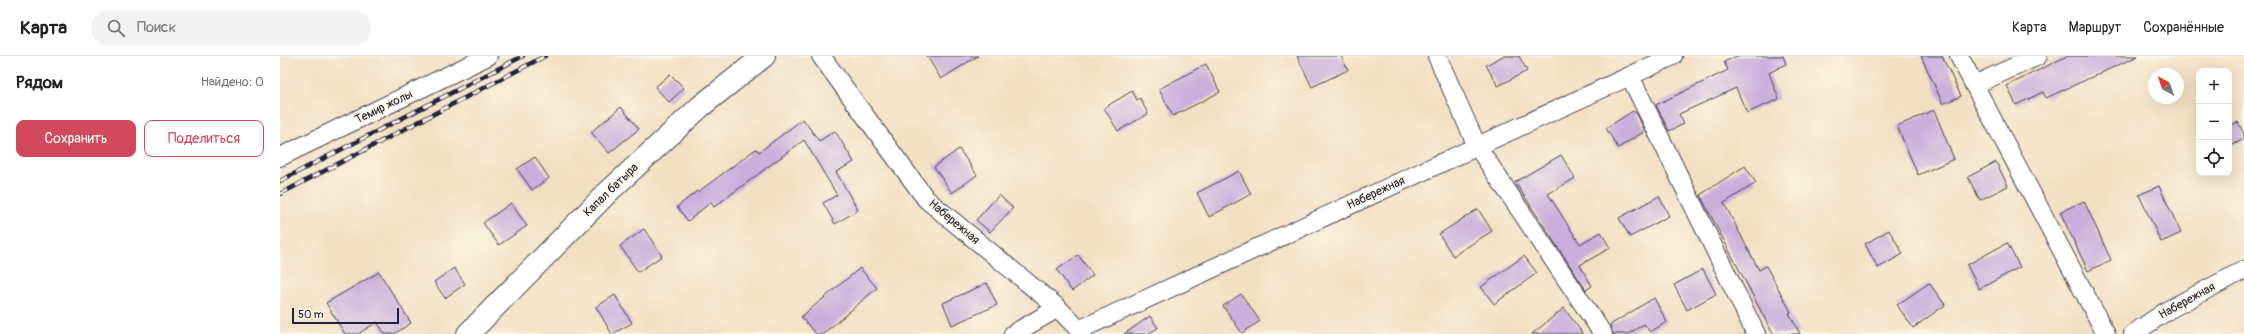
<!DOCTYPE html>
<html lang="ru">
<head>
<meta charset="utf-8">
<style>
  :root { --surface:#fff; --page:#f2f2f2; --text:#222; --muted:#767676; --line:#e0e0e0; --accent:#d1495b }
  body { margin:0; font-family:Pangolin,sans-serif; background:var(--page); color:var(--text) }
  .controls { position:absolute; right:12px; top:12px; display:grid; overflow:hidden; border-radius:8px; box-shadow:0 4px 16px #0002 }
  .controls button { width:36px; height:36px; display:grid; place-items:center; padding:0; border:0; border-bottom:1px solid var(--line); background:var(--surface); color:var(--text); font:20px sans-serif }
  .compass { position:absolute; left:1868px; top:12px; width:36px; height:36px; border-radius:50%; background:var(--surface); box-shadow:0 4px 16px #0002; rotate:320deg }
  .scale { position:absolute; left:12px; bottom:10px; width:107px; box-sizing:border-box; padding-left:4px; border:2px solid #22223b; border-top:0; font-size:11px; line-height:14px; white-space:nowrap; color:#22223b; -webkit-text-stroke:3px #fcf5e5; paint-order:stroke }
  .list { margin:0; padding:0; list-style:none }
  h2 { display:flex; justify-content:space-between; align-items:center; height:52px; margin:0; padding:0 16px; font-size:17px }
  h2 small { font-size:13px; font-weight:400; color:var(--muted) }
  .actions { display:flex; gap:8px; padding:12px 16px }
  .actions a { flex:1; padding:9px 0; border:1px solid var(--accent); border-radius:8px; text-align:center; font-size:14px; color:var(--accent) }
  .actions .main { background:var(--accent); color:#fff }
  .icon { flex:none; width:22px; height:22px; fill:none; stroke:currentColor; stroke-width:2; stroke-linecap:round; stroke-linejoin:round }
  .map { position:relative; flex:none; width:1964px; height:278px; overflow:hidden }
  header { display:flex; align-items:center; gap:24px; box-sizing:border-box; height:56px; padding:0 20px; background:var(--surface); border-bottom:1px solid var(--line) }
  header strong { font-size:19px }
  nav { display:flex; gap:22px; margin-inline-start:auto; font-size:14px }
  .search { width:280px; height:36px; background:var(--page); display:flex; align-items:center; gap:10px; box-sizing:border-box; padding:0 14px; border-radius:22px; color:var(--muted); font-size:15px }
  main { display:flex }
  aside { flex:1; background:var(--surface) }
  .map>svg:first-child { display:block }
  .building { fill:#caafdd }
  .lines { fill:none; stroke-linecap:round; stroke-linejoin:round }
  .minor-casing { stroke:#413e4f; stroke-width:20 }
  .major-casing { stroke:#413e4f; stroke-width:24 }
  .minor { stroke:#fff; stroke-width:18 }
  .major { stroke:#fff; stroke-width:22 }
  .rail-casing { stroke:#22223b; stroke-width:4.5 }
  .rail { stroke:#fcf5e5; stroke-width:3; stroke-dasharray:9; stroke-linecap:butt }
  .labels { text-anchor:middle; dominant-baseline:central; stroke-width:3.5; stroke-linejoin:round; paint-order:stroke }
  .street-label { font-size:12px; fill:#22223b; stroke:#fcf5e5 }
</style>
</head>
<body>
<header>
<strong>Карта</strong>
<div class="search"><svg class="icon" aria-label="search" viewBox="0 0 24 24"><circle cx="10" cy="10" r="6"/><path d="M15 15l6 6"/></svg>Поиск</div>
<nav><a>Карта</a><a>Маршрут</a><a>Сохранённые</a></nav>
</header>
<main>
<aside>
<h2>Рядом<small>Найдено: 0</small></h2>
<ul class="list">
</ul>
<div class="actions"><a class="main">Сохранить</a><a>Поделиться</a></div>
</aside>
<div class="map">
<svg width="1964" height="278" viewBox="0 0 1964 278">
  <rect width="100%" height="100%" fill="#fcf5e5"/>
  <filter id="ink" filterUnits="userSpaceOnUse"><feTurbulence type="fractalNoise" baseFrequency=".025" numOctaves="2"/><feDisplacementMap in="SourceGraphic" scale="8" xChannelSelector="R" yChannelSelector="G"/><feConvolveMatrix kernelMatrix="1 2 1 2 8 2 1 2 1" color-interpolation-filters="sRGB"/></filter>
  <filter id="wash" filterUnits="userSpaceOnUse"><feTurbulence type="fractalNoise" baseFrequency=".012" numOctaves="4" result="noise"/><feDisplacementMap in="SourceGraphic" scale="16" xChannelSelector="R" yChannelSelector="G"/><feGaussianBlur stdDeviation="0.9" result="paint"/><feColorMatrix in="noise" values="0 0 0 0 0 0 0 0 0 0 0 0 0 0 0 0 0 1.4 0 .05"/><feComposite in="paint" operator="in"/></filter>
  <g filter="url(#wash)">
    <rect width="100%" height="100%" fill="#f2e0c2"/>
    <g id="blocks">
      <g class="building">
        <path d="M647 0H698L661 23Z"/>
        <path d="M1017 0H1061L1068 14 1032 31Z"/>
        <path d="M1223 0H1239L1247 15 1218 30 1206 9Z"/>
        <path d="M1457 0H1503L1506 8 1489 17 1499 43 1467 57 1456 32 1399 58 1404 68 1389 75 1376 49 1448 14 1444 6Z"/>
        <path d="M1641 0H1662L1681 40 1663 48Z"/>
        <path d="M1787 0H1858L1766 42 1763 36 1736 49 1727 30Z"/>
        <path d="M926 8 940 36 893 60 879 33Z"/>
        <path d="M390 18 404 32 389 46 375 31Z"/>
        <path d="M852 35 857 44 860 42 868 58 838 75 824 52Z"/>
        <path d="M341 51 359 73 329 97 311 76Z"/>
        <path d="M1654 54 1674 103 1638 119 1617 70Z"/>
        <path d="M1353 55 1357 58 1365 75 1338 92 1326 72Z"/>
        <path d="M523 63 539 85 555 75 574 106 556 116 578 154 555 168 543 147 557 139 524 84 434 151 431 146 408 165 397 151 417 135 418 136 476 93 479 96Z"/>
        <path d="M1958 66 1964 78V83L1949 91V70Z"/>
        <path d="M679 93 697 119 672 137 654 111Z"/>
        <path d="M1281 99 1295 122 1268 138 1300 188 1321 176 1330 192 1300 209 1312 230 1306 234 1235 126Z"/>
        <path d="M255 101 269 122 252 134 237 113Z"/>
        <path d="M1716 106 1728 130 1700 144 1688 121Z"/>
        <path d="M1465 110 1476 127 1444 147 1479 214 1486 210 1511 256 1509 257 1520 278H1493L1420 139Z"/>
        <path d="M959 115 971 138 929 161 917 137Z"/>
        <path d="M1879 130 1901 177 1881 186 1859 139Z"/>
        <path d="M719 139 733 152 710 176 696 164Z"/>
        <path d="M1379 140 1389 160 1350 181 1339 162Z"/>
        <path d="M1804 145 1831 204 1808 215 1780 156Z"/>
        <path d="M231 147 247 170 219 189 203 167Z"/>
        <path d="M1198 153 1212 175 1173 200 1159 178Z"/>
        <path d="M364 173 382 200 358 216 340 190Z"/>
        <path d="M1609 174 1623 198 1598 212 1585 188Z"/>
        <path d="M1727 187 1740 211 1699 233 1687 209Z"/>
        <path d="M798 199 813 219 792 235 777 214Z"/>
        <path d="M1244 200 1257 217 1214 248 1201 231Z"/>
        <path d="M174 212 185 228 165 242 154 226Z"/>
        <path d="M580 212 597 232 543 278H536L521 261Z"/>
        <path d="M1423 213 1436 238 1407 254 1394 229Z"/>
        <path d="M99 216 131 267 114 278H105L97 266 78 278H65L46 247Z"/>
        <path d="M707 227 717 249 672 269 663 247Z"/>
        <path d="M1649 227 1665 249 1633 272 1617 249Z"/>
        <path d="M961 238 980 265 962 277 943 250Z"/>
        <path d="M335 239 352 267 332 278 316 251Z"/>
        <path d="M1374 242 1387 266 1370 276 1364 268 1348 278H1333L1330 269Z"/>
        <path d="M1284 252 1303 278H1252Z"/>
        <path d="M870 260 878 272 867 278H844Z"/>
      </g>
    </g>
  </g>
  <g filter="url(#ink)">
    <use href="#blocks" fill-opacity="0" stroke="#413e4f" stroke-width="1"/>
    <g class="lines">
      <defs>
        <g id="minor">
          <path d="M541 0 646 143 778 252 803 278"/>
          <path d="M1157 0 1197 90 1323 278"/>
          <path d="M1679 0 1826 278"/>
          <path d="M1350 20 1476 278"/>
          <path d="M1694 29 1758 0"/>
          <path d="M0 101 208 0"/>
          <path d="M799 274 1393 0"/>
          <path d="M733 278 778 252"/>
          <path d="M1853 278 1888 254 1964 214"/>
        </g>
        <path id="major" d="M188 278 327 137 421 50 484 0"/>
      </defs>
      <use href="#minor" class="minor-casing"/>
      <use href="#major" class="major-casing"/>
      <use href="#minor" class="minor"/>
      <use href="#major" class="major"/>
      <defs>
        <g id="rail">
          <path d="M0 125 243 0"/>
          <path d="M0 138 265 0"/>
        </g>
      </defs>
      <use href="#rail" class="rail-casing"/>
      <use href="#rail" class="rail"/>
    </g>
  </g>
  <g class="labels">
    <g class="street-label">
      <text transform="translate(104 51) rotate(-26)">Темир жолы</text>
      <text transform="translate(331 134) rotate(-44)">Капал батыра</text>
      <text transform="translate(1096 137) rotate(-25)">Набережная</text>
      <text transform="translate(674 166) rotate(40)">Набережная</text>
      <text transform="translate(1907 245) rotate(-29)">Набережная</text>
    </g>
  </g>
</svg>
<div class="controls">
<button>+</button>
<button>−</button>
<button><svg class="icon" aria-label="locate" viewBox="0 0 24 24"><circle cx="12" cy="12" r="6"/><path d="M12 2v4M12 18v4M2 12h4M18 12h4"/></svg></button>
</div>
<svg class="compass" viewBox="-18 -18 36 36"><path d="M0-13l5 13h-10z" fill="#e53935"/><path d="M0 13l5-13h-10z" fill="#767676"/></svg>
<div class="scale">50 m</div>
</div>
</main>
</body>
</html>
